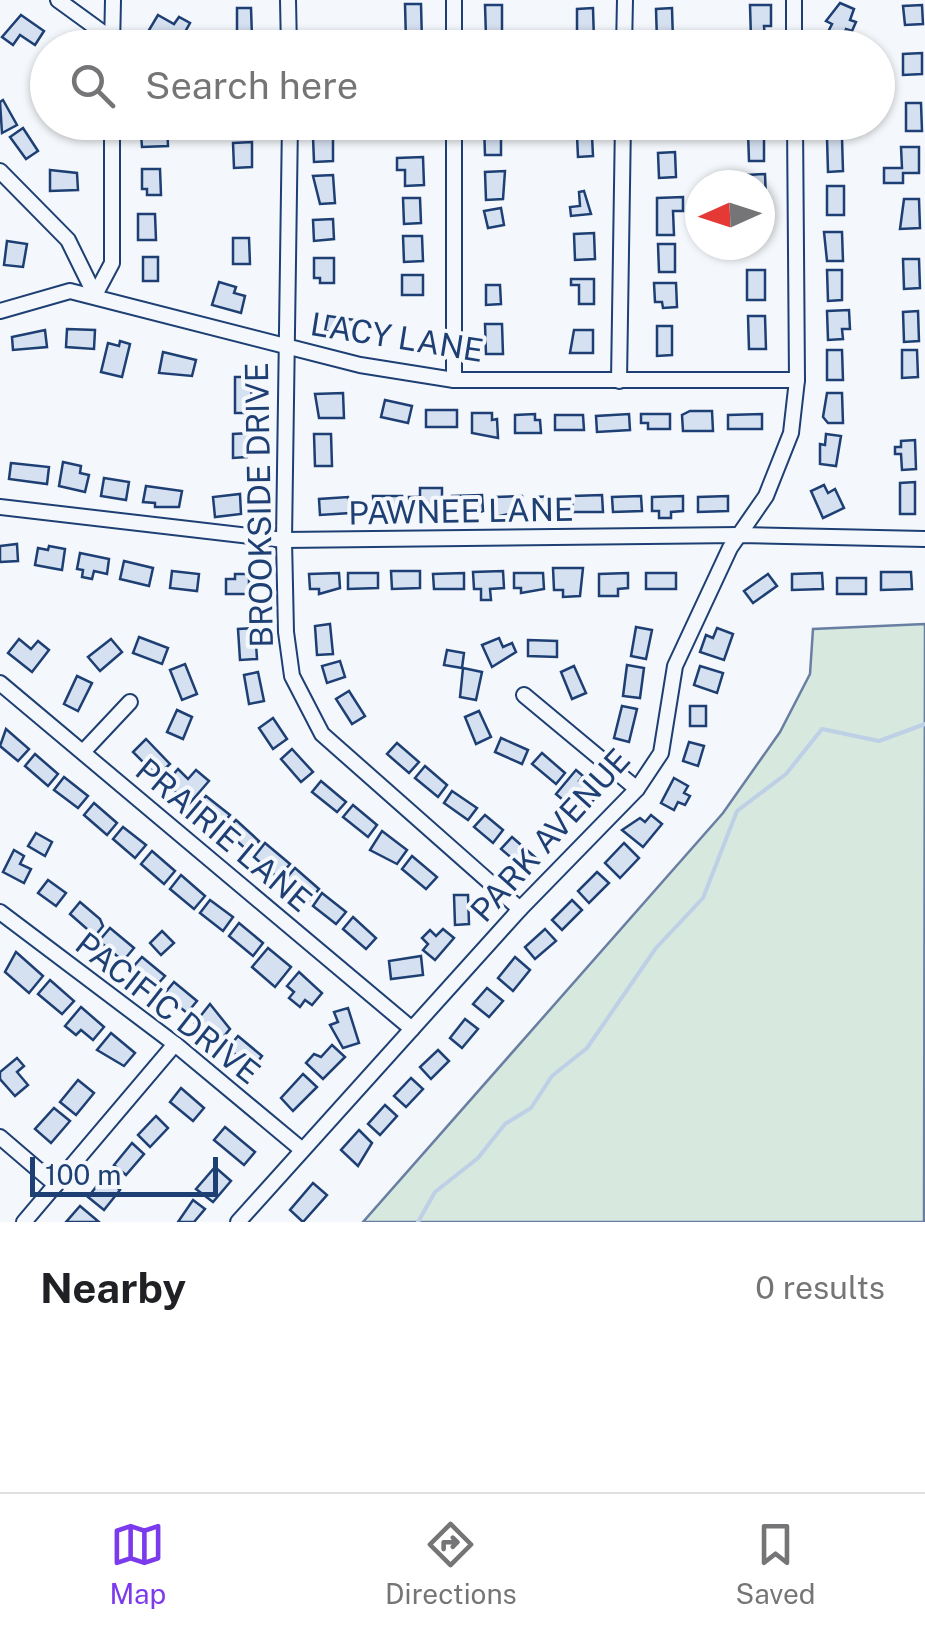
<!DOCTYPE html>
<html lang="en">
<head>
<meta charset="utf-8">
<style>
  :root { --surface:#fff; --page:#f2f2f2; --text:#202124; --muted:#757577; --line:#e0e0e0; --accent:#7c3aed }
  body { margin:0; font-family:"Public Sans",sans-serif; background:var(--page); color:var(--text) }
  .compass { position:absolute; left:685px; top:170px; width:90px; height:90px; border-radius:50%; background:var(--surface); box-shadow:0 2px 8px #0004; rotate:267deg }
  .scale { position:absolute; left:30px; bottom:25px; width:188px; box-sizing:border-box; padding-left:10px; border:5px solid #1d3f73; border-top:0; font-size:28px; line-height:35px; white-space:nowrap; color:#1d3f73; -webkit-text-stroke:8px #f4f7fb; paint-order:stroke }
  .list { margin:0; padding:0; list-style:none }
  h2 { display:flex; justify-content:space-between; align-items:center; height:130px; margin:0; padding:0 40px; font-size:42px }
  h2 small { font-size:32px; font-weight:400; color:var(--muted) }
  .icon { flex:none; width:55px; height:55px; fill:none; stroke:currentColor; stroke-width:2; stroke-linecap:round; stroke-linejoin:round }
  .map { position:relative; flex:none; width:925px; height:1222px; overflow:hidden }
  .search { position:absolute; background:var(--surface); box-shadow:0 2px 8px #0004; left:30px; right:30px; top:30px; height:110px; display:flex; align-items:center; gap:25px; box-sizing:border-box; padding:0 35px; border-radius:55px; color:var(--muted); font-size:38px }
  .sheet { height:270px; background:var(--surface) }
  nav { display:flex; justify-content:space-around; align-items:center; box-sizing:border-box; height:140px; border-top:2px solid var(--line); background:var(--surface); font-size:28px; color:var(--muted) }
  nav a { display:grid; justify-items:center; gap:5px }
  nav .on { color:var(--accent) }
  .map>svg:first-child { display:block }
  .green { fill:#d7e8df; stroke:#687fa3; stroke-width:2.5 }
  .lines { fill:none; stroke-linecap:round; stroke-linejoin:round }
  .stream { stroke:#bed0e5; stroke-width:4 }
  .building { fill:#d5e0f0; stroke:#1d3f73; stroke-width:2.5 }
  .minor-casing { stroke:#1d3f73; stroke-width:18 }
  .minor { stroke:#f4f7fb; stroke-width:14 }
  .labels { text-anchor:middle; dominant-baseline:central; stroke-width:8; stroke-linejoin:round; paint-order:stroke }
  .street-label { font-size:32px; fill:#1d3f73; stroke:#f4f7fb }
</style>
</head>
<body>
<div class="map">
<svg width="925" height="1222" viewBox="0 0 925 1222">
  <rect width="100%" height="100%" fill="#f4f7fb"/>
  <path class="green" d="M925 624 924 1222H363L723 813 780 732 810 674 813 629Z"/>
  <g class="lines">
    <path class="stream" d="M418 1222 435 1192 478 1158 505 1124 531 1108 552 1076 587 1048 656 948 703 898 737 811 786 774 822 729 879 741 925 724"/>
  </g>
  <g class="building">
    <path d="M840 3 854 9 850 20 856 22 852 31 846 29 841 40 827 34 832 24 826 21Z"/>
    <path d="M405 4H421L422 42H406Z"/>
    <path d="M485 5H502V35L486 36Z"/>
    <path d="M750 5H771V26H764L765 38 751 39Z"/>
    <path d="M922 5 923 24 905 25 903 6Z"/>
    <path d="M237 8H251L252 37H237Z"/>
    <path d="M593 8 594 41H577V9Z"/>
    <path d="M672 8 673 41H657L656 9Z"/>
    <path d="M21 15 44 31 35 45 20 35 13 45 2 37Z"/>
    <path d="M158 15 174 24 179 17 190 23 177 46 149 30Z"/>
    <path d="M922 53V74L903 75V54Z"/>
    <path d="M3 100 17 125 2 133 0 102Z"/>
    <path d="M906 103H921L922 131H906Z"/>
    <path d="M140 122H167L168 146 142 147Z"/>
    <path d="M501 124V155H485L484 125Z"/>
    <path d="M23 128 38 151 26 159 10 137Z"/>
    <path d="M748 132H764V161H749Z"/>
    <path d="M577 136H592L593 156 578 157Z"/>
    <path d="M313 137H333V161L314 162Z"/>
    <path d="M827 138H842L843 171 828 172Z"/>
    <path d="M252 142V167L234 168 233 143Z"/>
    <path d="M901 147H919V173H903V183H884V168H902Z"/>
    <path d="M675 152 676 177 659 178 658 153Z"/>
    <path d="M423 157 424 185 405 186V170H397V158Z"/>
    <path d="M142 169H160L161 195H147V189H142Z"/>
    <path d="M50 170 77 173 78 190 50 191Z"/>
    <path d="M505 171 503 199 486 200 485 172Z"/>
    <path d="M765 174 766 202H760V185H747V175Z"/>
    <path d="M333 175 335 203 320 204 313 176Z"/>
    <rect x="827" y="186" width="17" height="29"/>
    <path d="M584 191 591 214 571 216 570 207 580 206 579 192Z"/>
    <path d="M683 197V211H673L674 235H657V198Z"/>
    <path d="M403 198H420L421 223 404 224Z"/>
    <path d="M904 199H919L920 228 900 229Z"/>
    <path d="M501 208 504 225 488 228 484 211Z"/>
    <path d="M138 214H155L156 240H138Z"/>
    <path d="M333 219 334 239 314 241 313 220Z"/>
    <path d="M824 232H842L843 261H827Z"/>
    <path d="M594 233 595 259 575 260 574 234Z"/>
    <path d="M403 236H422L423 261 404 262Z"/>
    <path d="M233 238H249L250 264H233Z"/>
    <path d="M7 241 27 244 23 267 4 265Z"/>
    <path d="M658 244H675V272H659Z"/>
    <rect x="143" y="257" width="15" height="24"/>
    <path d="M314 258H334V283H320V278H314Z"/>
    <path d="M903 259H919L920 288 904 289Z"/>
    <rect x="747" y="270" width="18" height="30"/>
    <path d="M827 270H842V300L828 301Z"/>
    <rect x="402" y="275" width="21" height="20"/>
    <path d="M571 279H594V304H579V285H571Z"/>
    <path d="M219 282 236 287 234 293 245 296 241 313 212 305Z"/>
    <path d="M654 283H676L677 307 663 308 662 302H655Z"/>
    <path d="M486 285H500L501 304 486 305Z"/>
    <path d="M849 310 850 329H842L843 339 828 340 827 311Z"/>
    <path d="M918 311 919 341 904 342 903 312Z"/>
    <path d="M328 316 355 320 352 335 325 331Z"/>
    <path d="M748 316H765L766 349H749Z"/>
    <path d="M485 324H502L503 354H486Z"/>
    <path d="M657 326H672V355L657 356Z"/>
    <path d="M67 329 95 330 94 349 66 347Z"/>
    <path d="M45 330 47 347 13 350 12 337Z"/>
    <path d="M574 330H593V353H570Z"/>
    <path d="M120 341 130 344 122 377 101 372 108 343 119 346Z"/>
    <path d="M827 350H842L843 380H827Z"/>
    <path d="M902 350H917L918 377 902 378Z"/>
    <path d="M163 352 196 360 192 376 159 373Z"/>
    <path d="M235 377H251L252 413H235Z"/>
    <path d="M343 393 344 418H319L315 394Z"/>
    <path d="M827 393H842L843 423H828L823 417Z"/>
    <path d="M385 400 412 406 408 423 381 417Z"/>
    <rect x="426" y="410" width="31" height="17"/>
    <path d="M690 411H712L713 431H683L682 415Z"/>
    <path d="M472 413H492V420L497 419 498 438 472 433Z"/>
    <path d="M535 414V420H540L541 433H515V415Z"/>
    <path d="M629 414 630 430 597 432 596 416Z"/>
    <path d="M641 414H670V429H648V423H641Z"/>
    <path d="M762 414V429H728V415Z"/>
    <path d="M555 415H583L584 430H555Z"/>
    <path d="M250 433 247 457 233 458V434Z"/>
    <path d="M314 434H331L332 466H315Z"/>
    <path d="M826 434 841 436 836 466 820 464V444L825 445Z"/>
    <path d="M915 440 916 469 902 470 901 454H895V447H901V441Z"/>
    <path d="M63 462 81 466 80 473 89 475 85 492 59 486Z"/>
    <path d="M11 463 49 467 47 484 9 479Z"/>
    <path d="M104 478 129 482 126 500 101 496Z"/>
    <path d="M915 482V514H900V483Z"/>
    <path d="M824 485 828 493 835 489 844 508 823 518 811 491Z"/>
    <path d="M146 486 182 491 179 507H155V503L143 502Z"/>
    <path d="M420 488H442V511L410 512 409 497H420Z"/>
    <path d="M240 494 241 514 215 517 213 497Z"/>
    <path d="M482 495 483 511 461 517V511H452V496Z"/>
    <path d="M602 495 603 512H573L572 496Z"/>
    <path d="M373 496H402V511L374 512Z"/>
    <path d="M522 496 523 511 495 517V497Z"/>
    <path d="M562 496V511L533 512V497Z"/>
    <path d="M641 496 642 511 613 512 612 497Z"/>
    <path d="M683 496V511L671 512V518H659V511H652V497Z"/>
    <path d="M728 496V511L698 512V497Z"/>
    <path d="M348 497 350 513 320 515 319 499Z"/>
    <path d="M17 544 18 561 0 562V546Z"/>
    <path d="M49 546 65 549 62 570 35 565 38 548 48 550Z"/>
    <path d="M80 553 109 559 107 574 94 571 92 579 82 577 83 570 77 569Z"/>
    <path d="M124 561 153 568 149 586 120 579Z"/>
    <path d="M553 568H583L580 596 563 597V590H554Z"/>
    <path d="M172 571 199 574 197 591 170 588Z"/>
    <path d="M391 571H420V588L392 589Z"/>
    <path d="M503 571 504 588 490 589 491 600H481V589H474L473 572Z"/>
    <path d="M881 572H911L912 589 881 590Z"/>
    <path d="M339 573 340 588 319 594V589H310L309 574Z"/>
    <path d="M348 573H378V588L348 589Z"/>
    <path d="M464 573V589H434L433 574Z"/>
    <path d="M514 573H543L544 589 521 593V588H514Z"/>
    <path d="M628 573V588L618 589V596H599V574Z"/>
    <rect x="646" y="573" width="30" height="16"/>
    <path d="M822 573 823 589 792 590V574Z"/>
    <path d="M235 574H249V594H226V579H235Z"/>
    <path d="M768 574 777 586 753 603 744 591Z"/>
    <rect x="837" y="578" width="29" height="16"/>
    <path d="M330 624 333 654 317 655 315 626Z"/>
    <path d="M636 627 652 630 646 659 631 656Z"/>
    <path d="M255 628 257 659 240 660 238 629Z"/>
    <path d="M717 628 733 634 724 660 700 652 706 635 713 638Z"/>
    <path d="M139 637 168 648 162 664 133 653Z"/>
    <path d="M499 638 503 647 512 643 516 652 492 667 482 645Z"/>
    <path d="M19 639 31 649 38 641 49 650 32 672 8 653Z"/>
    <path d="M111 639 122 652 100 671 88 657Z"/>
    <path d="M528 640 557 641V657L528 656Z"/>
    <path d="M447 650 464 653 462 668 444 665Z"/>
    <path d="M340 661 345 677 327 683 322 666Z"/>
    <path d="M185 664 197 694 182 700 170 670Z"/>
    <path d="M627 665 644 668 640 698 623 696Z"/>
    <path d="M574 666 586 693 572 699 561 672Z"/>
    <path d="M700 666 723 673 717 693 694 685Z"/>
    <path d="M463 668 482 672 476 700 460 697Z"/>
    <path d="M258 672 264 701 249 704 244 675Z"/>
    <path d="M77 676 92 683 78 711 64 704Z"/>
    <path d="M349 691 365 716 352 724 336 699Z"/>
    <path d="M622 706 637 709 629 742 614 738Z"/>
    <rect x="690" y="706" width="16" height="20"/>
    <path d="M177 710 192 717 183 739 167 732Z"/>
    <path d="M479 711 491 737 476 744 465 717Z"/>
    <path d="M273 718 287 739 273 749 259 728Z"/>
    <path d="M6 729 29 749 18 761 0 746Z"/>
    <path d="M501 738 528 750 522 764 495 752Z"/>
    <path d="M146 739 170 764 157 776 133 752Z"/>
    <path d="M689 742 704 746 698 766 683 761Z"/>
    <path d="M397 743 419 762 409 773 387 754Z"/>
    <path d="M292 749 313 772 301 782 281 759Z"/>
    <path d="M542 753 565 773 556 784 532 764Z"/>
    <path d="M35 754 58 774 48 786 25 766Z"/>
    <path d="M425 766 447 785 438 797 415 778Z"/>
    <path d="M178 769 188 779 196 770 209 781 189 804 166 783Z"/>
    <path d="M576 770 583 776 579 781 597 796 585 810 580 805 575 810 556 794Z"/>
    <path d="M64 777 88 796 78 808 54 790Z"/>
    <path d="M674 778 688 786 684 793 690 796 685 805 678 802 674 810 661 803Z"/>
    <path d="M321 781 346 802 337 812 312 792Z"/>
    <path d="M452 791 477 808 468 820 444 803Z"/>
    <path d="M206 796 230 815 220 827 196 808Z"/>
    <path d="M94 803 117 823 107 835 84 815Z"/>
    <path d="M353 805 377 825 368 837 343 817Z"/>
    <path d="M485 815 503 830 493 843 474 827Z"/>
    <path d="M651 815 662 824 643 847 622 830 640 818 645 822Z"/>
    <path d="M236 820 259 841 249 852 226 831Z"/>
    <path d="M123 827 146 845 135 858 113 839Z"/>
    <path d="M382 831 407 850 397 864 370 850Z"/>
    <path d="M36 833 52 842 45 856 28 846Z"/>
    <path d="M512 837 537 859 527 871 501 849Z"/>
    <path d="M265 843 290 864 278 878 254 857Z"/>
    <path d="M624 843 639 858 620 878 605 863Z"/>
    <path d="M14 850 24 856 20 864 31 869 24 883 3 872Z"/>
    <path d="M152 851 175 871 164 884 141 864Z"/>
    <path d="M412 856 437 877 426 889 402 869Z"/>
    <path d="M295 868 319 889 308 902 284 881Z"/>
    <path d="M597 872 609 883 589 903 578 891Z"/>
    <path d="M181 875 205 896 194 909 170 889Z"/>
    <path d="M48 880 66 893 56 906 38 893Z"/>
    <path d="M322 893 346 912 336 924 313 906Z"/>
    <path d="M454 895H468L469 924 455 925Z"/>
    <path d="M210 900 233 917 223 931 200 913Z"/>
    <path d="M572 900 582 910 562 930 552 920Z"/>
    <path d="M80 902 100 919 103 926 95 936 70 914Z"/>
    <path d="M353 917 376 938 366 949 343 929Z"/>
    <path d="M239 923 263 943 253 956 229 936Z"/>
    <path d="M110 928 134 948 123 961 99 941Z"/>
    <path d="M443 929 454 938 435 960 423 950 428 944 422 938 430 930 436 936Z"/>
    <path d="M545 929 556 941 535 959 525 947Z"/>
    <path d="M162 931 174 943 161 955 150 943Z"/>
    <path d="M268 948 291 967 275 987 252 967Z"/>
    <path d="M16 952 43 976 29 993 5 972Z"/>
    <path d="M421 956 423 975 391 979 389 961Z"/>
    <path d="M142 957 165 976 155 987 132 968Z"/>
    <path d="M515 957 530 970 513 991 498 978Z"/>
    <path d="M299 972 322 993 312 1005 305 1000 300 1007 289 998 294 992 287 986Z"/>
    <path d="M50 980 74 1001 62 1014 38 994Z"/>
    <path d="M174 982 197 1001 187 1013 164 994Z"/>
    <path d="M487 988 503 1001 489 1017 473 1004Z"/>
    <path d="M210 1004 230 1029 219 1042 195 1023Z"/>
    <path d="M81 1007 104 1027 93 1040 81 1030 76 1035 65 1026Z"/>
    <path d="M348 1008 359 1043 343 1048 330 1025 338 1022 334 1012Z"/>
    <path d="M465 1019 478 1029 462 1048 450 1038Z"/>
    <path d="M111 1033 135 1053 124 1066 97 1050Z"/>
    <path d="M238 1036 262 1056 252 1069 228 1048Z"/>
    <path d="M332 1045 345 1057 323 1079 306 1063 314 1054 321 1057Z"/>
    <path d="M438 1050 449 1061 431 1079 420 1067Z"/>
    <path d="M17 1058 24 1066 17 1072 28 1085 15 1096 0 1079V1072Z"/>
    <path d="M303 1074 317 1087 293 1111 281 1098Z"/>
    <path d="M411 1078 423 1089 406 1107 394 1096Z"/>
    <path d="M78 1080 94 1093 76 1115 60 1102Z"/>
    <path d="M181 1088 204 1108 193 1121 170 1102Z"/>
    <path d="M385 1105 397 1116 380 1135 368 1124Z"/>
    <path d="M54 1108 70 1121 51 1143 35 1129Z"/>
    <path d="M156 1116 168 1128 150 1147 138 1135Z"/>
    <path d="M225 1127 255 1152 244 1165 214 1140Z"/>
    <path d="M359 1130 372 1143 358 1166 341 1150Z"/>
    <path d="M132 1143 144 1154 126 1175 114 1165Z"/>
    <path d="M215 1167 231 1181 213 1202 196 1189Z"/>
    <path d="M104 1177 120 1190 104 1210 88 1197Z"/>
    <path d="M313 1183 327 1195 303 1222 290 1210Z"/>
    <path d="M193 1200 205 1209 194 1222H178Z"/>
    <path d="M80 1206 99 1222H66Z"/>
  </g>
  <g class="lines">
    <defs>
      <g id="minor">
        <path d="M58 0 124 48"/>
        <path d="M288 0 289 48"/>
        <path d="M794 0V48"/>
        <path d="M112 47 113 0"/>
        <path d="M454 48V0"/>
        <path d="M624 48 625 0"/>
        <path d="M252 122 290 132"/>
        <path d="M290 122 284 540 286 632 292 676 322 734 520 909"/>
        <path d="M0 171 68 240 95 295"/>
        <path d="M95 295 112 263V122"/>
        <path d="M0 311 70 291 360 365 454 380H797"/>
        <path d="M454 380V122"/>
        <path d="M619 381 623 122"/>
        <path d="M0 507 284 540 739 535 925 539"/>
        <path d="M0 683 412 1029"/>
        <path d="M524 695 637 789"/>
        <path d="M83 752 130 702"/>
        <path d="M0 912 175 1044 301 1149"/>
        <path d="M0 1137 56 1185"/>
        <path d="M24 1222 175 1044"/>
        <path d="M238 1222 520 909 637 789 661 753 675 666 730 548 766 496 791 433 797 380 795 122"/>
      </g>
    </defs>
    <use href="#minor" class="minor-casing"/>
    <use href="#minor" class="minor"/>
  </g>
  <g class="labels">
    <g class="street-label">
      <text transform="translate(397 337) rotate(9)">LACY LANE</text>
      <text transform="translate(259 505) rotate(-91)">BROOKSIDE DRIVE</text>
      <text transform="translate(461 511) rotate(-1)">PAWNEE LANE</text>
      <text transform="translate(224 835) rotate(40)">PRAIRIE LANE</text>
      <text transform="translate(550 835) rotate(-48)">PARK AVENUE</text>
      <text transform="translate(168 1008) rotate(38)">PACIFIC DRIVE</text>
    </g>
  </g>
</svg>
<svg class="compass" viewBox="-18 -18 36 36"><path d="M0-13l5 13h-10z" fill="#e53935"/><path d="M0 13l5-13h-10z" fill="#757577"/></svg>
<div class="scale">100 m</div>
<div class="search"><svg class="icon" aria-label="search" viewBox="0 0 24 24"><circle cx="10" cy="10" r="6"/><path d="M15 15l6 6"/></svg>Search here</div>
</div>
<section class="sheet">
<h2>Nearby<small>0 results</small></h2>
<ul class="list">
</ul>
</section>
<nav>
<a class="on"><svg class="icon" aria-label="map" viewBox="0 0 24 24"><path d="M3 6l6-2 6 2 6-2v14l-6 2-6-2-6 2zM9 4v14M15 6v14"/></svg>Map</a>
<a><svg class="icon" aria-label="directions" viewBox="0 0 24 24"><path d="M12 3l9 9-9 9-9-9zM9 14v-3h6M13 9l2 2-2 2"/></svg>Directions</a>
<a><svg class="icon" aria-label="saved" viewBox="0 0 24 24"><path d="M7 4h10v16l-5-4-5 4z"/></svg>Saved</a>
</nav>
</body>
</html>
